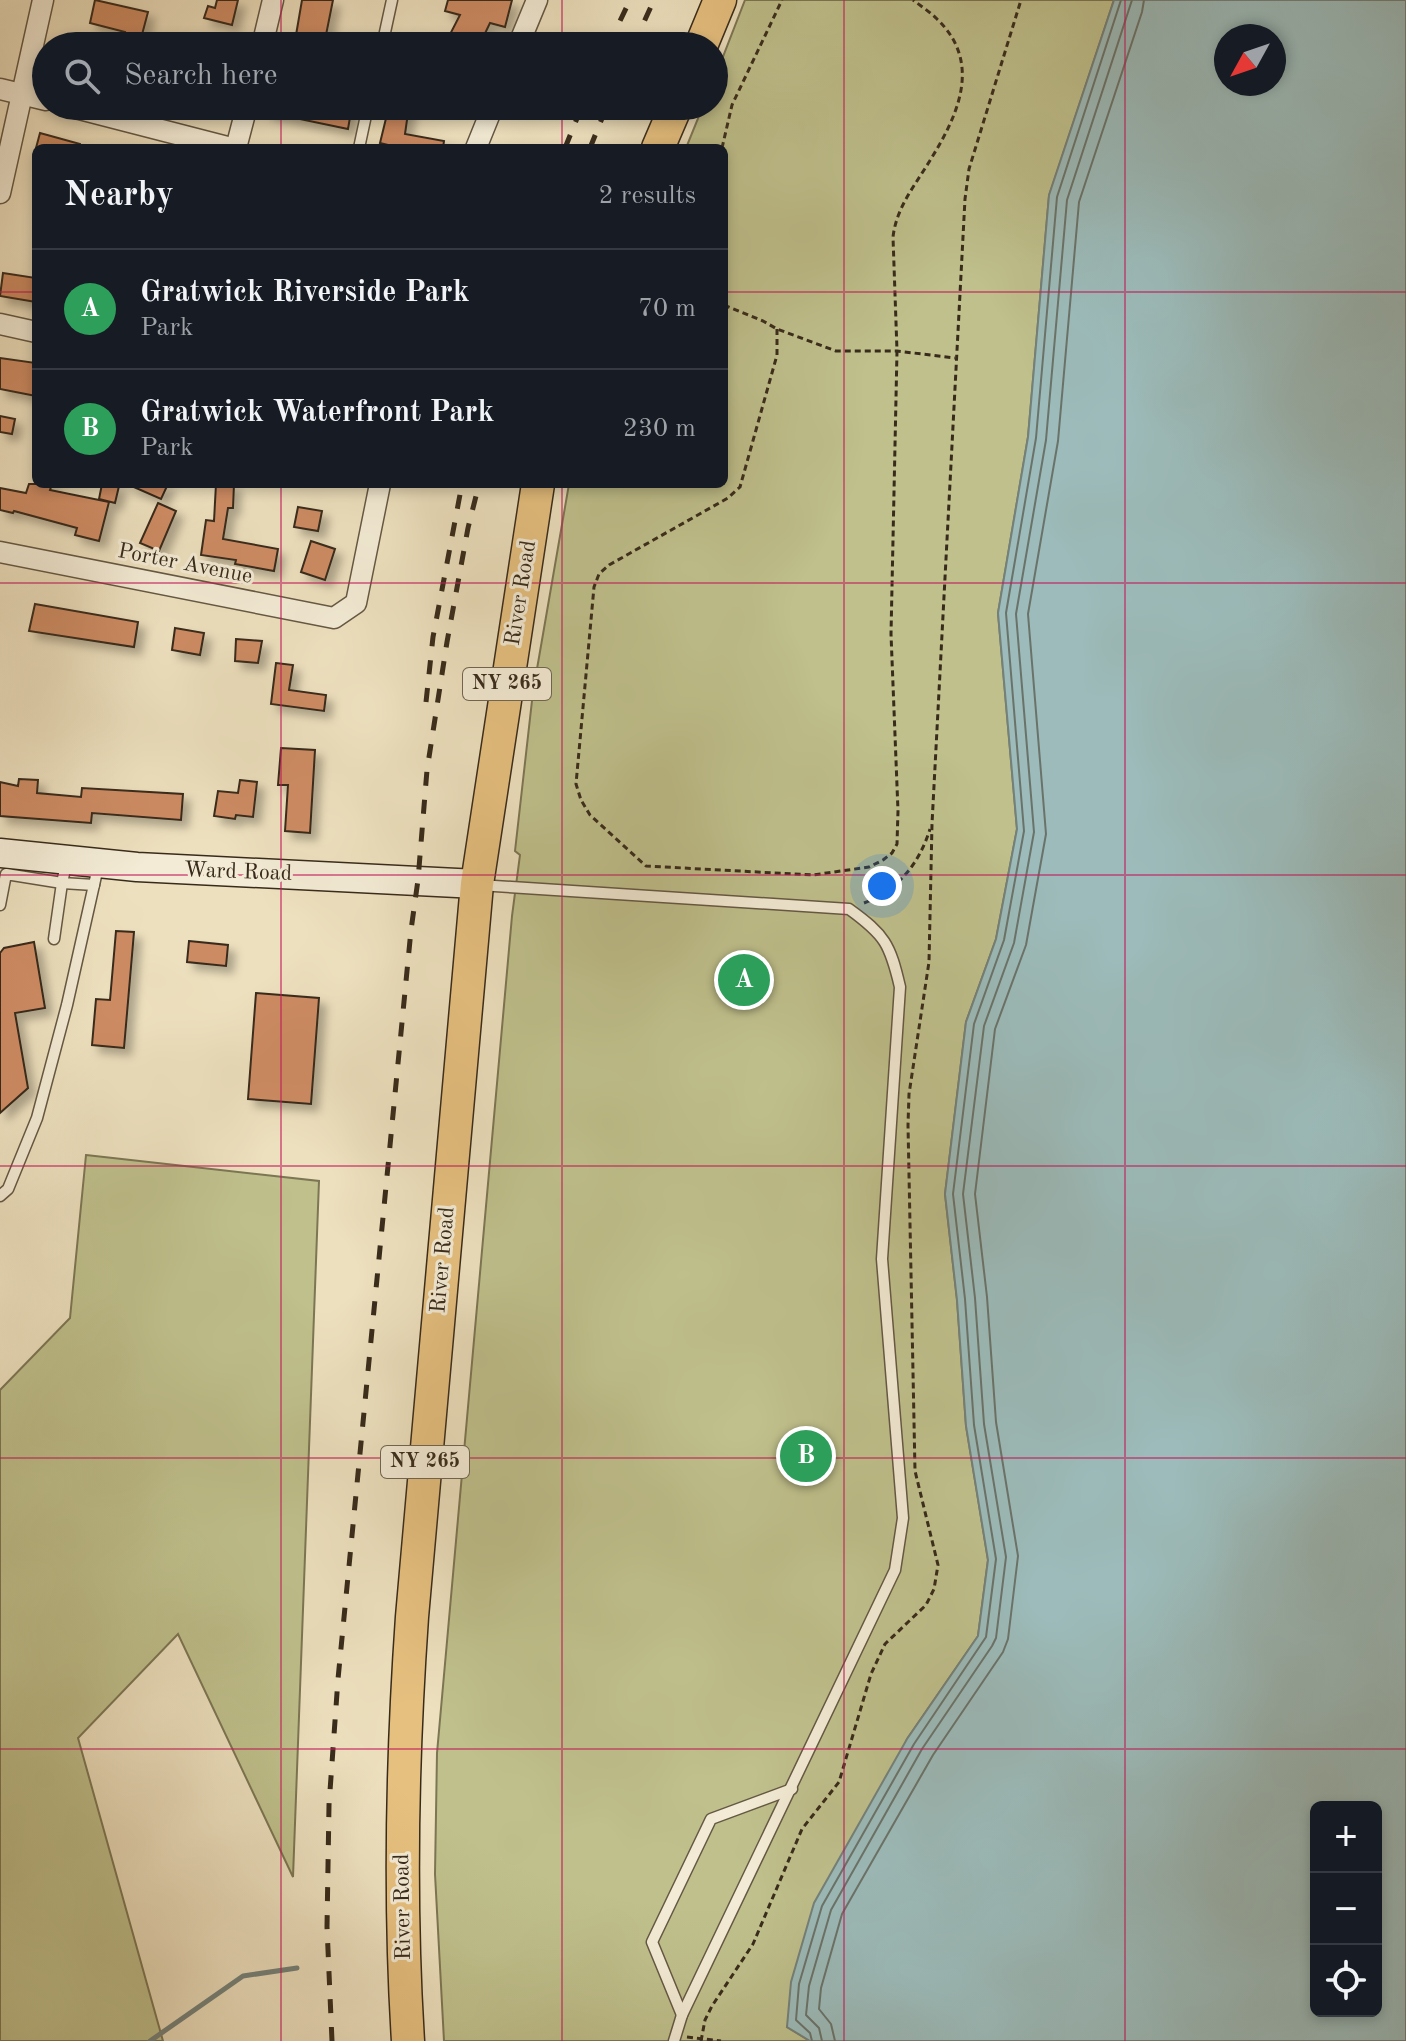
<!DOCTYPE html>
<html lang="en">
<head>
<meta charset="utf-8">
<style>
  :root { --surface:#171b24; --page:#20242c; --text:#f1f3f6; --muted:#9ea1a6; --line:#363941; --accent:#c59692 }
  body { margin:0; font-family:"Old Standard TT",serif; background:var(--page); color:var(--text) }
  .controls { position:absolute; right:24px; bottom:24px; display:grid; overflow:hidden; border-radius:12px; box-shadow:0 4px 12px #0003 }
  .controls button { width:72px; height:72px; display:grid; place-items:center; padding:0; border:0; border-bottom:2px solid var(--line); background:var(--surface); color:var(--text); font:40px sans-serif }
  .compass { position:absolute; left:1214px; top:24px; width:72px; height:72px; border-radius:50%; background:var(--surface); box-shadow:0 4px 12px #0003; rotate:230deg }
  .you { position:absolute; left:882px; top:886px; width:28px; height:28px; margin:-20px; border:6px solid #fff; border-radius:50%; background:#1a73e8; box-shadow:0 0 0 12px #1a73e833 }
  .badge { display:grid; place-items:center; width:52px; height:52px; border-radius:50%; background:var(--accent); color:#fff; font-size:26px; font-weight:700 }
  .pin { position:absolute; translate:-50% -50%; border:4px solid #fff; box-shadow:0 2px 8px #0006 }
  .list { margin:0; padding:0; list-style:none }
  h2 { display:flex; justify-content:space-between; align-items:center; height:104px; margin:0; padding:0 32px; font-size:34px }
  h2 small { font-size:26px; font-weight:400; color:var(--muted) }
  .list li { display:grid; grid-template-columns:52px 1fr auto; gap:24px; align-items:center; box-sizing:border-box; height:120px; padding:0 32px; border-top:2px solid var(--line) }
  .list b { display:block; font-size:30px; white-space:nowrap }
  .list p { margin:0; font-size:26px; white-space:nowrap; color:var(--muted) }
  .list em { font-size:26px; font-style:normal; color:var(--muted) }
  .icon { flex:none; width:44px; height:44px; fill:none; stroke:currentColor; stroke-width:2; stroke-linecap:round; stroke-linejoin:round }
  .map { position:relative; flex:none; width:1406px; height:2041px; overflow:hidden }
  .search { position:absolute; background:var(--surface); box-shadow:0 4px 12px #0003; left:32px; top:32px; width:696px; height:88px; display:flex; align-items:center; gap:20px; box-sizing:border-box; padding:0 28px; border-radius:44px; color:var(--muted); font-size:30px }
  .panel { position:absolute; background:var(--surface); box-shadow:0 4px 12px #0003; left:32px; top:144px; width:696px; height:344px; border-radius:12px }
  .map>svg:first-child { display:block }
  .green { fill:#bfc08c; stroke:#7c7654; stroke-width:2 }
  .water { fill:#9cbbba; stroke:#74817a; stroke-width:2; fill-rule:evenodd }
  .lines { fill:none; stroke-linecap:round; stroke-linejoin:round }
  .shore { stroke:#6a736a; stroke-width:2 }
  .stream { stroke:#74817a; stroke-width:5 }
  .building { fill:#cd8b64; stroke:#382b1b; stroke-width:2; filter:url(#shadow) }
  .service-casing { stroke:#655844; stroke-width:13 }
  .minor-casing { stroke:#655844; stroke-width:23 }
  .secondary-casing { stroke:#382b1b; stroke-width:31 }
  .primary-casing { stroke:#382b1b; stroke-width:35 }
  .path { stroke:#382b1b; stroke-width:3; stroke-dasharray:6 4; stroke-linecap:butt }
  .service { stroke:#f3ebd5; stroke-width:10 }
  .minor { stroke:#f3ebd5; stroke-width:20 }
  .secondary { stroke:#f3ebd5; stroke-width:28 }
  .primary { stroke:#e6c07f; stroke-width:32 }
  .rail { stroke:#382b1b; stroke-width:5; stroke-dasharray:14 14; stroke-linecap:butt }
  .grid { fill:none; stroke:#c2185b; stroke-width:2; stroke-opacity:0.55 }
  .labels { text-anchor:middle; dominant-baseline:central; stroke-width:6; stroke-linejoin:round; paint-order:stroke }
  .shield { fill:#f3ebd5; stroke:#706553; stroke-width:2 }
  .shield-label { font-size:20px; font-weight:bold; fill:#382b1b }
  .street-label { font-size:22px; fill:#382b1b; stroke:#f3ebd5 }
</style>
</head>
<body>
<div class="map">
<svg width="1406" height="2041" viewBox="0 0 1406 2041">
  <defs>
    <filter id="shadow"><feDropShadow dx="7" dy="7" stdDeviation="4" flood-color="#0004"/></filter>
  </defs>
  <rect width="100%" height="100%" fill="#ede0be"/>
  <filter id="stains"><feTurbulence type="fractalNoise" baseFrequency=".0025" numOctaves="4"/><feColorMatrix values="0 0 0 0 .2 0 0 0 0 .09 0 0 0 0 .02 0 0 0 .5 -.17"/></filter>
  <radialGradient id="worn" r=".72"><stop offset=".6" stop-color="#630" stop-opacity="0"/><stop offset="1" stop-color="#630" stop-opacity=".3"/></radialGradient>
  <g class="green">
    <path d="M745 0H1114L1049 196 1028 437 998 613 1017 829 996 939 966 1022 945 1194 957 1300 966 1426 988 1560 978 1636 907 1739 787 2027 810 2041H444L435 1874 437 1753 512 916 520 855 515 851 533 692 569 484H724V148H686L703 106H714V80Z"/>
    <path d="M86 1155 319 1181 293 1877 178 1634 78 1738 163 2041H0V1390L70 1318Z"/>
  </g>
  <path class="water" d="M1114 0H1406V2041H810L787 2027 791 1982 814 1903 907 1739 978 1636 988 1560 966 1426 957 1300 945 1194 966 1022 996 939 1017 829 998 613 1028 437 1049 195ZM1226 36H1274V84H1226ZM1316 1807H1376V2011H1316Z"/>
  <g class="lines">
    <g class="shore">
      <path d="M812 2041 810 2033 796 2020 799 1984 822 1906 914 1744 986 1637 996 1559 974 1425 965 1299 953 1194 974 1024 1004 940 1024 831 1006 613 1036 438 1057 197 1121 0"/>
      <path d="M822 2041 819 2028 806 2015 809 1986 831 1910 922 1749 992 1646 996 1638 1006 1557 984 1424 975 1298 963 1194 984 1026 1014 943 1034 832 1016 614 1046 440 1067 200 1132 0"/>
      <path d="M835 2041 831 2024 819 2009 821 1988 842 1914 933 1755 1003 1652 1008 1639 1018 1556 996 1422 987 1297 975 1194 995 1029 1026 945 1046 834 1028 614 1058 441 1079 202 1142 12 1144 0"/>
    </g>
    <path class="stream" d="M150 2041 243 1976 297 1968"/>
  </g>
  <g class="building">
    <path d="M95 0 148 12 139 46H122L125 32 90 23Z"/>
    <path d="M217 0H238L232 25 204 18 208 6 215 8Z"/>
    <path d="M302 0H333L324 45 295 41Z"/>
    <path d="M448 0H512L505 27 490 23 479 46H444L460 15 445 11Z"/>
    <path d="M266 106H352L348 129 266 112Z"/>
    <path d="M389 106H409L405 134 444 141 443 148H400L380 143Z"/>
    <path d="M40 133 80 144V148H36Z"/>
    <path d="M3 273 36 278V302L0 296Z"/>
    <path d="M0 358 36 363V396L0 389Z"/>
    <path d="M0 416 15 419 12 434 0 432Z"/>
    <path d="M29 484H52L50 490 109 502 99 541 75 535 77 528 14 511 13 513 0 510V488L26 493Z"/>
    <path d="M102 484 119 486 115 503 99 499Z"/>
    <path d="M127 484H168L161 499Z"/>
    <path d="M216 484H234L233 508H228L223 539 278 549 274 571 235 564 236 560 201 555 206 520 214 521Z"/>
    <path d="M158 503 176 511 159 551 140 543Z"/>
    <path d="M298 507 322 511 318 531 294 527Z"/>
    <path d="M311 541 335 549 325 580 301 572Z"/>
    <path d="M35 604 138 622 134 647 29 631Z"/>
    <path d="M175 628 204 633 200 655 172 650Z"/>
    <path d="M236 639 262 641 258 663 235 661Z"/>
    <path d="M276 663 293 665 289 690 326 695 324 711 271 704Z"/>
    <path d="M281 748 315 750 310 833 285 831 288 785H278Z"/>
    <path d="M19 779 38 780 37 793 81 797 82 788 183 794 181 820 92 813 91 823 0 816V782L18 786Z"/>
    <path d="M240 780 257 782 253 817 236 815 235 819 214 816 218 791 238 793Z"/>
    <path d="M116 931 134 932 124 1048 92 1045 96 999 110 1000Z"/>
    <path d="M189 941 228 945 226 966 187 962Z"/>
    <path d="M34 942 45 1008 15 1013 28 1088 0 1113V953L4 948Z"/>
    <path d="M256 993 319 998 311 1104 248 1099Z"/>
  </g>
  <g class="lines">
    <defs>
      <g id="service">
        <path d="M382 46 392 0"/>
        <path d="M359 148 368 106"/>
        <path d="M67 860 62 883 94 885"/>
        <path d="M479 885 849 909C885 935 890 944 900 987L882 1259 903 1518 895 1570 682 2015 674 2041"/>
        <path d="M0 905 6 874 62 883 54 939"/>
        <path d="M0 1196 8 1189 37 1118 67 1005 98 867"/>
        <path d="M682 2015 652 1942 711 1819 792 1789"/>
      </g>
      <g id="minor">
        <path d="M262 46 273 0"/>
        <path d="M518 46 537 0"/>
        <path d="M0 89 46 100"/>
        <path d="M68 106 231 148"/>
        <path d="M236 148 247 106"/>
        <path d="M476 148 493 106"/>
        <path d="M0 193 43 0"/>
        <path d="M0 324 36 332"/>
        <path d="M0 552 334 618 356 603 380 484"/>
      </g>
      <path id="secondary" d="M0 853 137 867 477 884"/>
      <g id="primary">
        <path d="M701 46 720 0"/>
        <path d="M658 148 676 106"/>
        <path d="M408 2041C399 1898 402 1760 412 1617L477 884 538 484"/>
      </g>
    </defs>
    <use href="#service" class="service-casing"/>
    <use href="#minor" class="minor-casing"/>
    <use href="#secondary" class="secondary-casing"/>
    <use href="#primary" class="primary-casing"/>
    <g class="path">
      <path d="M722 148 732 105 782 0"/>
      <path d="M724 305 763 321 777 329 836 351H897L955 358"/>
      <path d="M777 329V355L740 487 728 498 609 565 599 574 594 587 576 784 581 800 590 815 646 866 813 875 869 867 883 860 892 853 897 844 898 811 891 634 897 351 893 237C896 211 910 192 924 170 954 123 986 66 937 19 930 12 921 6 913 0"/>
      <path d="M864 903C898 890 919 864 930 829"/>
      <path d="M687 2037 721 2041"/>
      <path d="M701 2041 705 2020 712 2006 753 1944 802 1829 839 1782 871 1674 885 1644 926 1605 934 1589 938 1565 915 1471 908 1125 909 1094 929 962 932 824 965 199 969 169 1021 0"/>
    </g>
    <use href="#service" class="service"/>
    <use href="#minor" class="minor"/>
    <use href="#secondary" class="secondary"/>
    <use href="#primary" class="primary"/>
    <g class="rail">
      <path d="M608 46 630 0"/>
      <path d="M633 46 654 0"/>
      <path d="M565 148 582 106"/>
      <path d="M590 148 607 106"/>
      <path d="M426 702 433 637 462 484"/>
      <path d="M332 2041 327 1927 329 1805 338 1679 411 930 418 880 427 770 447 642 468 528 479 484"/>
    </g>
  </g>
  <path class="grid" d="M281 0V46M562 0V46M844 0V2041M1125 0V2041M281 106V148M562 106V148M0 292H36M724 292H1406M281 484V2041M562 484V2041M0 583H1406M0 875H1406M0 1166H1406M0 1458H1406M0 1749H1406"/>
  <g class="labels">
    <g class="shield">
      <rect x="463" y="668" width="88" height="32" rx="6"/>
      <rect x="381" y="1446" width="88" height="32" rx="6"/>
    </g>
    <g class="shield-label">
      <text x="507" y="684">NY 265</text>
      <text x="425" y="1462">NY 265</text>
    </g>
    <g class="street-label">
      <text transform="translate(185 564) rotate(11)">Porter Avenue</text>
      <text transform="translate(521 593) rotate(-81)">River Road</text>
      <text transform="translate(238 872) rotate(2)">Ward Road</text>
      <text transform="translate(443 1260) rotate(-85)">River Road</text>
      <text transform="translate(403 1907) rotate(-91)">River Road</text>
    </g>
  </g>
  <rect width="100%" height="100%" filter="url(#stains)"/>
  <rect width="100%" height="100%" fill="url(#worn)"/>
</svg>
<div class="controls">
<button>+</button>
<button>−</button>
<button><svg class="icon" aria-label="locate" viewBox="0 0 24 24"><circle cx="12" cy="12" r="6"/><path d="M12 2v4M12 18v4M2 12h4M18 12h4"/></svg></button>
</div>
<svg class="compass" viewBox="-18 -18 36 36"><path d="M0-13l5 13h-10z" fill="#e53935"/><path d="M0 13l5-13h-10z" fill="#9ea1a6"/></svg>
<div class="you"></div>
<div class="pin badge" style="left:744px;top:980px;background:#2e9e5b">A</div>
<div class="pin badge" style="left:806px;top:1456px;background:#2e9e5b">B</div>
<div class="search"><svg class="icon" aria-label="search" viewBox="0 0 24 24"><circle cx="10" cy="10" r="6"/><path d="M15 15l6 6"/></svg>Search here</div>
<section class="panel">
<h2>Nearby<small>2 results</small></h2>
<ul class="list">
<li><span class="badge" style="background:#2e9e5b">A</span><div><b>Gratwick Riverside Park</b><p>Park</p></div><em>70 m</em></li>
<li><span class="badge" style="background:#2e9e5b">B</span><div><b>Gratwick Waterfront Park</b><p>Park</p></div><em>230 m</em></li>
</ul>
</section>
</div>
</body>
</html>
